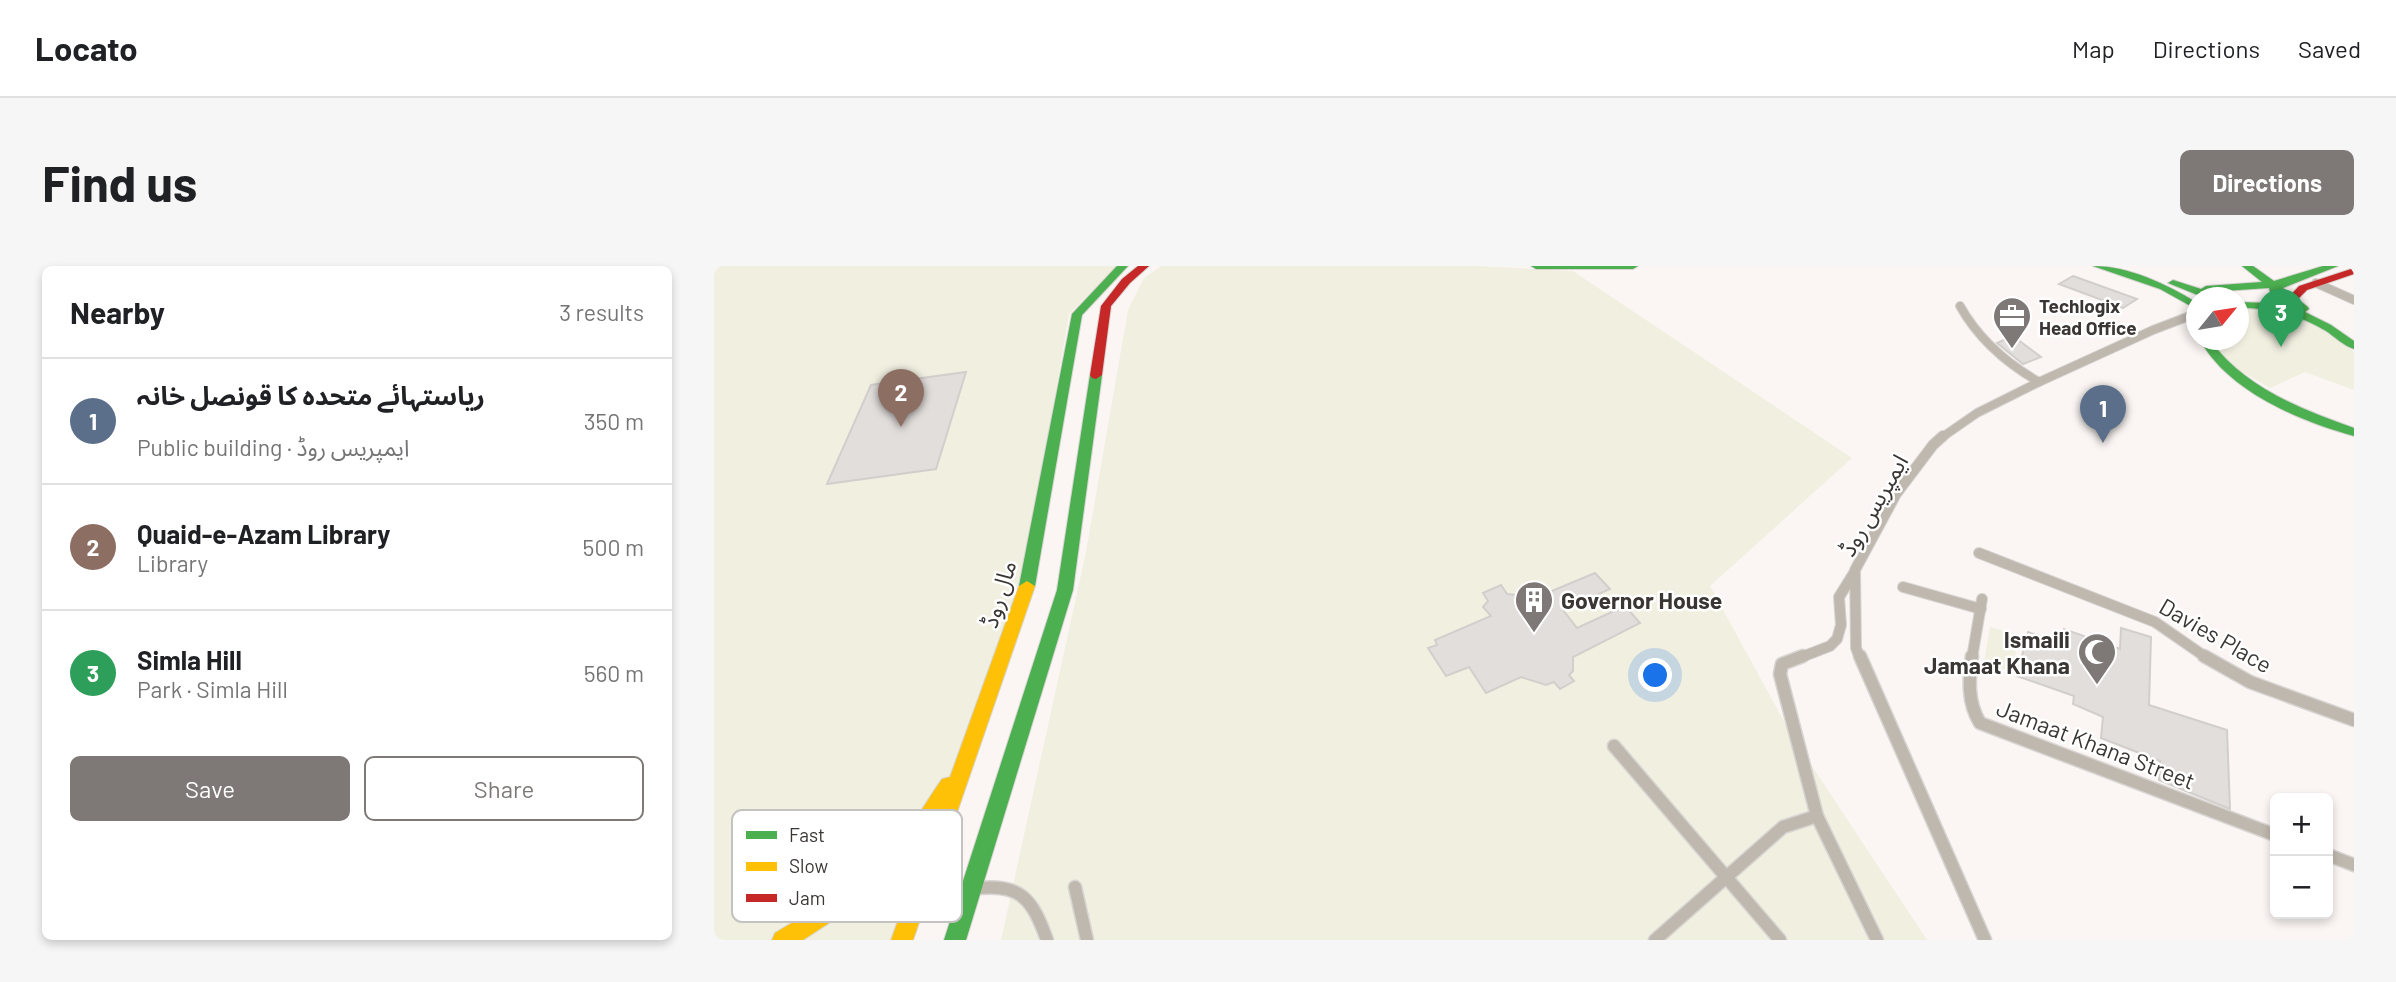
<!DOCTYPE html>
<html lang="en">
<head>
<meta charset="utf-8">
<style>
  :root { --surface:#fff; --page:#f6f6f6; --text:#202124; --muted:#757577; --line:#e0e0e0; --accent:#7e7977 }
  body { margin:0; font-family:Barlow,"Noto Sans Arabic",sans-serif; background:var(--page); color:var(--text) }
  .controls { position:absolute; right:21px; bottom:21px; display:grid; overflow:hidden; border-radius:10px; box-shadow:0 4px 10px #0003 }
  .controls button { width:63px; height:63px; display:grid; place-items:center; padding:0; border:0; border-bottom:2px solid var(--line); background:var(--surface); color:var(--text); font:35px sans-serif }
  .compass { position:absolute; left:1472px; top:21px; width:63px; height:63px; border-radius:50%; background:var(--surface); box-shadow:0 4px 10px #0003; rotate:60deg }
  .you { position:absolute; left:942px; top:410px; width:24px; height:24px; margin:-18px; border:5px solid #fff; border-radius:50%; background:#1a73e8; box-shadow:0 0 0 10px #1a73e833 }
  .badge { display:grid; place-items:center; width:46px; height:46px; border-radius:50%; background:var(--accent); color:#fff; font-size:23px; font-weight:700 }
  .pin { position:absolute; translate:-50% -58px; filter:drop-shadow(0 2px 4px #0008) }
  .pin::after { content:''; position:absolute; top:37px; width:24px; height:21px; background:inherit; clip-path:polygon(0 0,100% 0,50% 100%) }
  .list { margin:0; padding:0; list-style:none }
  h2 { display:flex; justify-content:space-between; align-items:center; height:91px; margin:0; padding:0 28px; font-size:30px }
  h2 small { font-size:23px; font-weight:400; color:var(--muted) }
  .list li { display:grid; grid-template-columns:46px 1fr auto; gap:21px; align-items:center; box-sizing:border-box; height:126px; padding:0 28px; border-top:2px solid var(--line) }
  .list b { display:block; font-size:26px; white-space:nowrap }
  .list p { margin:0; font-size:23px; white-space:nowrap; color:var(--muted) }
  .list em { font-size:23px; font-style:normal; color:var(--muted) }
  .actions { display:flex; gap:14px; padding:21px 28px }
  .actions a { flex:1; padding:16px 0; border:2px solid var(--accent); border-radius:10px; text-align:center; font-size:24px; color:var(--accent) }
  .actions .main { background:var(--accent); color:#fff }
  .map { position:relative; flex:none; width:1640px; height:674px; overflow:hidden; border-radius:10px }
  header { display:flex; align-items:center; gap:42px; box-sizing:border-box; height:98px; padding:0 35px; background:var(--surface); border-bottom:2px solid var(--line) }
  header strong { font-size:33px }
  nav { display:flex; gap:38px; margin-inline-start:auto; font-size:24px }
  .intro { display:flex; align-items:center; justify-content:space-between; box-sizing:border-box; height:168px; padding:0 42px }
  h1 { margin:0; font-size:49px }
  .button { padding:18px 32px; border-radius:10px; background:var(--accent); color:#fff; font-size:24px; font-weight:700 }
  main { display:flex; gap:42px; padding:0 42px }
  aside { flex:1; background:var(--surface); border-radius:10px; box-shadow:0 4px 10px #0003 }
  .map>svg:first-child { display:block }
  .green { fill:#f0efe0 }
  .building { fill:#e2dedc; stroke:#d2cecc; stroke-width:2 }
  .lines { fill:none; stroke-linecap:round; stroke-linejoin:round }
  .street-far2-casing { stroke:#d7d4d2; stroke-width:10 }
  .street-far1-casing { stroke:#d7d4d2; stroke-width:12 }
  .street-casing { stroke:#d7d4d2; stroke-width:15 }
  .fast-casing { stroke:#d7d4d2; stroke-width:2 }
  .slow-casing { stroke:#d7d4d2; stroke-width:2 }
  .jam-casing { stroke:#d7d4d2; stroke-width:2 }
  .street-far2 { stroke:#bfb8af; stroke-width:8 }
  .street-far1 { stroke:#bfb8af; stroke-width:10 }
  .street { stroke:#bfb8af; stroke-width:12 }
  .fast { fill:#4caf50; fill-rule:evenodd }
  .slow { fill:#ffc107; fill-rule:evenodd }
  .jam { fill:#c62828; fill-rule:evenodd }
  .labels { text-anchor:middle; dominant-baseline:central; stroke-width:5; stroke-linejoin:round; paint-order:stroke }
  .far-poi-label { font-size:19px; font-weight:bold; fill:#3a3634; stroke:#fff; text-anchor:start }
  .street-label { font-size:23px; fill:#3a3634; stroke:#fff }
  .poi-label { font-size:23px; font-weight:bold; fill:#3a3634; stroke:#fff; text-anchor:start }
  .key { fill:#fff; stroke:#c4c3c2; stroke-width:2 }
  .key-label { font-size:19px; fill:#3a3634 }
</style>
</head>
<body>
<header>
<strong>Locato</strong>
<nav><a>Map</a><a>Directions</a><a>Saved</a></nav>
</header>
<div class="intro"><h1>Find us</h1><a class="button">Directions</a></div>
<main>
<aside>
<h2>Nearby<small>3 results</small></h2>
<ul class="list">
<li><span class="badge" style="background:#5c6f8a">1</span><div><b>ریاستہائے متحدہ کا قونصل خانہ</b><p>Public building · ایمپریس روڈ</p></div><em>350 m</em></li>
<li><span class="badge" style="background:#8d6e63">2</span><div><b>Quaid-e-Azam Library</b><p>Library</p></div><em>500 m</em></li>
<li><span class="badge" style="background:#2e9e5b">3</span><div><b>Simla Hill</b><p>Park · Simla Hill</p></div><em>560 m</em></li>
</ul>
<div class="actions"><a class="main">Save</a><a>Share</a></div>
</aside>
<div class="map">
<svg width="1640" height="674" viewBox="0 0 1640 674">
  <rect width="100%" height="100%" fill="#fbf6f4"/>
  <g class="green">
    <path d="M0 0H403L355 48 309 318 182 674H0Z"/>
    <path d="M447 0H763L859 5 1138 192 996 320 1078 470 1213 674H287L372 286 414 44 430 12Z"/>
    <path d="M1539 42C1579 43 1610 59 1640 86V124L1591 106 1556 122 1510 95 1498 74H1524L1525 47Z"/>
    <path d="M1276 361 1304 369 1299 406 1270 396Z"/>
  </g>
  <g class="building">
    <path d="M1359 10 1423 33 1409 42 1345 18Z"/>
    <path d="M1299 70 1327 91 1309 98 1283 77Z"/>
    <path d="M252 106 222 203 113 218 157 119Z"/>
    <path d="M881 307 896 323 849 344 863 362 911 340 926 357 859 391V405L855 409 860 415 846 423 840 416 832 419 807 411 772 427 755 401 732 410 714 382 723 379 721 374 777 350 769 341 774 335 769 327 787 319 793 328 803 329 809 337Z"/>
    <path d="M1407 362 1437 371 1435 439 1513 464 1516 543 1445 514 1446 495 1387 472 1389 451 1359 438 1360 430 1303 410 1314 366 1347 377 1350 363 1406 383Z"/>
  </g>
  <g class="lines">
    <defs>
      <g id="street-far2">
        <path d="M1602 17 1640 34"/>
        <path d="M1246 40C1265 74 1292 97 1325 116"/>
        <path d="M1227 172 1263 147 1325 116 1439 64 1473 51 1482 53"/>
      </g>
      <g id="street-far1">
        <path d="M1265 287 1441 356 1493 392"/>
        <path d="M1189 321 1267 343"/>
        <path d="M1085 392 1116 380 1123 373 1127 359 1125 331 1140 307"/>
        <path d="M1146 392 1142 382 1141 304 1182 228 1219 179 1229 170"/>
        <path d="M1258 392 1268 333"/>
      </g>
      <g id="street">
        <path d="M1089 390 1068 398 1066 408 1103 550 1163 674"/>
        <path d="M1146 390 1271 674"/>
        <path d="M1258 390C1255 413 1253 436 1266 457L1561 569"/>
        <path d="M1490 390 1536 416 1640 454"/>
        <path d="M900 480 1066 674"/>
        <path d="M1614 589 1640 599"/>
        <path d="M361 621 373 674"/>
        <path d="M258 623C306 616 318 632 333 674"/>
        <path d="M941 674 1069 561 1103 550"/>
      </g>
      <g id="fast">
        <path d="M403 0H414L368 49 321 320 313 325 305 320 358 48Z"/>
        <path d="M817 0H924L919 3H822Z"/>
        <path d="M1379 0C1415 0 1452 18 1482 36V43L1446 23Z"/>
        <path d="M1528 0H1539L1560 15 1609 0H1624L1569 22 1594 41 1595 43 1591 46 1617 59 1640 75V83C1630 80 1621 71 1612 65 1584 48 1556 42 1524 42V36L1557 37 1584 44 1562 27 1556 26 1555 22 1495 26 1508 32H1491L1454 17 1459 14 1487 23 1492 20 1548 16Z"/>
        <path d="M1486 74H1496C1530 121 1586 143 1640 162V170C1585 155 1514 125 1486 74Z"/>
        <path d="M382 105 388 109 359 324 252 674H230L343 324 376 109Z"/>
      </g>
      <path id="slow" d="M313 315 321 320 199 674H177L218 560 185 603 141 640 89 674H58L61 667C105 641 149 614 184 576 201 557 213 534 228 513L236 511 305 320Z"/>
      <g id="jam">
        <path d="M424 0H435L416 17 397 40 388 109 382 113 378 112 376 109 387 40 408 13Z"/>
        <path d="M1640 2V8L1593 24 1581 36 1572 34 1585 20Z"/>
      </g>
    </defs>
    <use href="#street-far2" class="street-far2-casing"/>
    <use href="#street-far1" class="street-far1-casing"/>
    <use href="#street" class="street-casing"/>
    <use href="#fast" class="fast-casing"/>
    <use href="#slow" class="slow-casing"/>
    <use href="#jam" class="jam-casing"/>
    <use href="#street-far2" class="street-far2"/>
    <use href="#street-far1" class="street-far1"/>
    <use href="#street" class="street"/>
    <use href="#fast" class="fast"/>
    <use href="#slow" class="slow"/>
    <use href="#jam" class="jam"/>
  </g>
  <defs>
    <symbol id="office-pin" viewBox="-11 -11 22 30"><path d="M0 17L-7.5 6A9.5 9.5 0 1 1 7.5 6Z" fill="#7e7977" stroke="#fff"/><path d="M-6-3h4V-5.5h4V-3h4V5H-6ZM-1-4.5V-3h2v-1.5ZM-6 0V1H6V0Z" fill="#fff"/></symbol>
    <symbol id="building-pin" viewBox="-11 -11 22 30"><path d="M0 17L-7.5 6A9.5 9.5 0 1 1 7.5 6Z" fill="#7e7977" stroke="#fff"/><path d="M-4-6H4V6H1V3H-1V6H-4ZM-2.5-4.3h1.7v1.8h-1.7ZM.8-4.3h1.7v1.8H.8ZM-2.5-1h1.7V.8h-1.7ZM.8-1h1.7V.8H.8Z" fill="#fff"/></symbol>
    <symbol id="mosque-pin" viewBox="-11 -11 22 30"><path d="M0 17L-7.5 6A9.5 9.5 0 1 1 7.5 6Z" fill="#7e7977" stroke="#fff"/><path d="M3.5-4.9A6 6 0 1 0 3.5 4.9A5 5 0 1 1 3.5-4.9Z" fill="#fff"/></symbol>
  </defs>
  <g fill-rule="evenodd">
    <use href="#office-pin" x="1276" y="28" width="44" height="60"/>
    <use href="#building-pin" x="798" y="312" width="44" height="60"/>
    <use href="#mosque-pin" x="1361" y="364" width="44" height="60"/>
  </g>
  <g class="labels">
    <g class="far-poi-label">
      <text x="1325" y="39">Techlogix<tspan x="1325" dy="22">Head Office</tspan></text>
    </g>
    <g class="street-label">
      <text transform="translate(1159 239) rotate(-60)">ایمپریس روڈ</text>
      <text transform="translate(284 328) rotate(-73)">مال روڈ</text>
      <text transform="translate(1502 369) rotate(30)">Davies Place</text>
      <text transform="translate(1382 478) rotate(21)">Jamaat Khana Street</text>
    </g>
    <g class="poi-label">
      <text x="847" y="334">Governor House</text>
      <text x="1356" y="373" text-anchor="end">Ismaili<tspan x="1356" dy="26">Jamaat Khana</tspan></text>
    </g>
  </g>
  <rect x="18" y="544" width="230" height="112" rx="10" class="key"/>
  <rect x="32" y="565" width="31" height="8" fill="#4caf50"/>
  <rect x="32" y="596" width="31" height="9" fill="#ffc107"/>
  <rect x="32" y="628" width="31" height="8" fill="#c62828"/>
  <g class="key-label">
    <text x="75" y="576">Fast</text>
    <text x="75" y="607">Slow</text>
    <text x="75" y="639">Jam</text>
  </g>
</svg>
<div class="controls">
<button>+</button>
<button>−</button>
</div>
<svg class="compass" viewBox="-18 -18 36 36"><path d="M0-13l5 13h-10z" fill="#e53935"/><path d="M0 13l5-13h-10z" fill="#757577"/></svg>
<div class="you"></div>
<div class="pin badge" style="left:1389px;top:177px;background:#5c6f8a">1</div>
<div class="pin badge" style="left:187px;top:161px;background:#8d6e63">2</div>
<div class="pin badge" style="left:1567px;top:81px;background:#2e9e5b">3</div>
</div>
</main>
</body>
</html>
